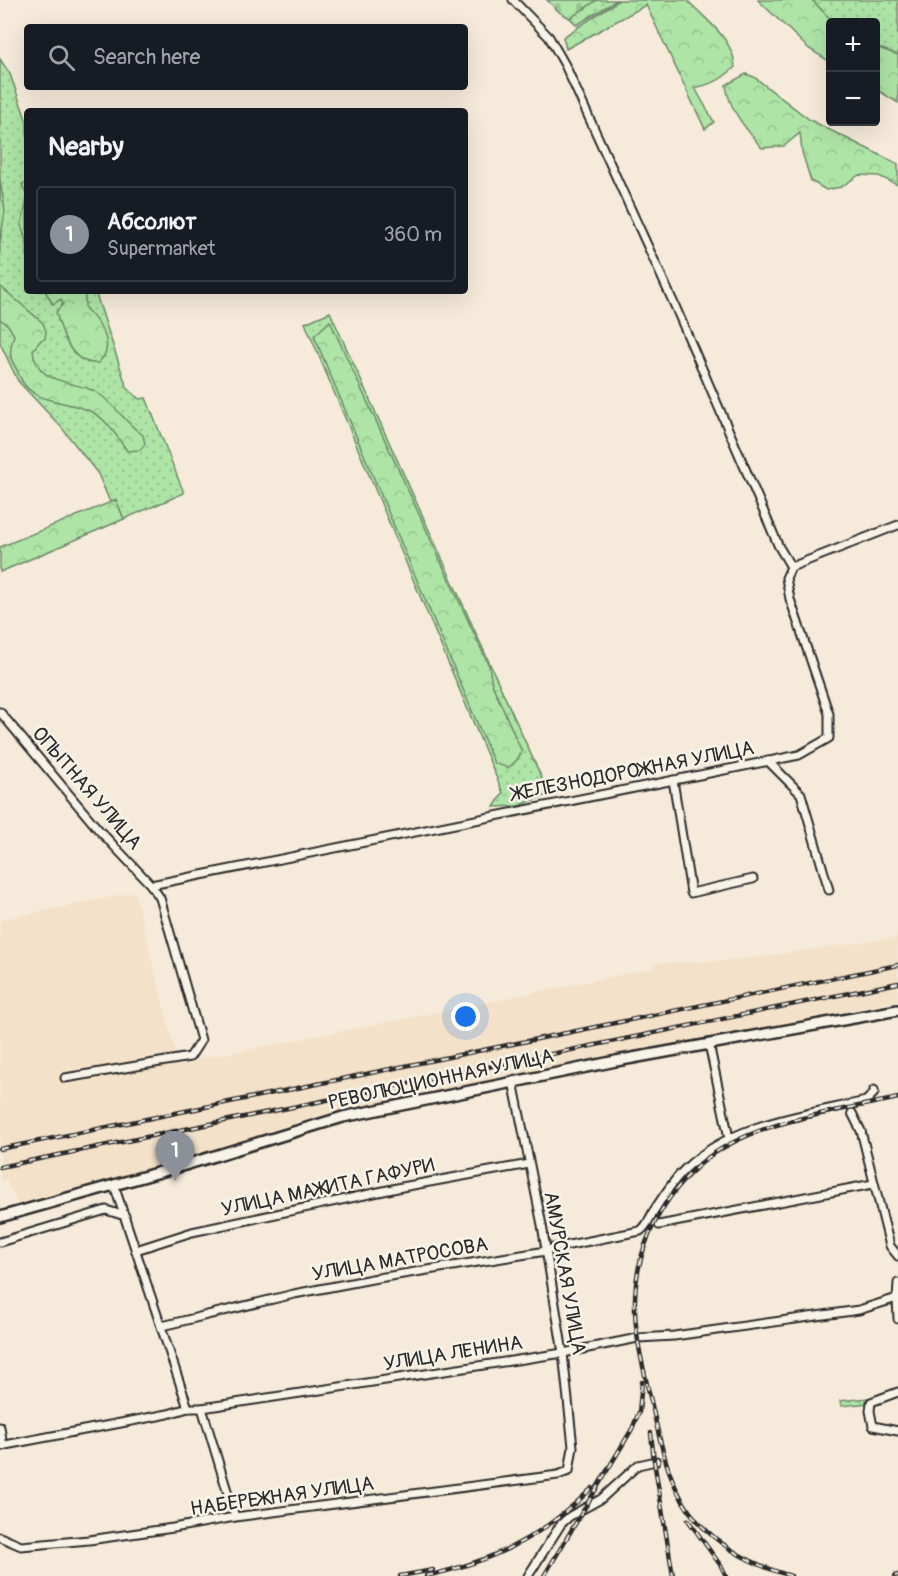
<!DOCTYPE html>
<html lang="en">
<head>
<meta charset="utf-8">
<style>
  :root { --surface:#171b24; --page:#242831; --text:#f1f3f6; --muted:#9ea1a6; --line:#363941; --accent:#8c9099 }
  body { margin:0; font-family:Pangolin,sans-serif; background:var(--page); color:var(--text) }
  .controls { position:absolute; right:18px; top:18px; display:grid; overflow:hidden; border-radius:6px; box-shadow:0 6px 24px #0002 }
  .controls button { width:54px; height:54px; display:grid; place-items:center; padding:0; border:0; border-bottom:2px solid var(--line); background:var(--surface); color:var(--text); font:30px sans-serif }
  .you { position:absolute; left:466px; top:1017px; width:21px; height:21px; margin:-15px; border:4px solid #fff; border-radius:50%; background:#1a73e8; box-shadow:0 0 0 9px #1a73e833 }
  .badge { display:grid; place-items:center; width:39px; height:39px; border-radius:50%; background:var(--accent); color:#fff; font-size:20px; font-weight:700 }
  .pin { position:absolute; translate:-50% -50px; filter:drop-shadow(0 2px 3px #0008) }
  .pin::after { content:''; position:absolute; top:32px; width:21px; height:18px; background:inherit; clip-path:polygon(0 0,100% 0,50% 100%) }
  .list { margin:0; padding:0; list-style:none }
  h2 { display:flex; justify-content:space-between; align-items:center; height:78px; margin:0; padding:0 24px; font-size:26px }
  h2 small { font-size:20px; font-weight:400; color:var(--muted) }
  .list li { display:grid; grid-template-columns:39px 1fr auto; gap:18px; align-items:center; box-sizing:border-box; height:96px; margin:0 12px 12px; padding:0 12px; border:2px solid var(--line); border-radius:6px }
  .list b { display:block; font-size:22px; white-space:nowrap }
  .list p { margin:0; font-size:20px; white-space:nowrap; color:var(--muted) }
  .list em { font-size:20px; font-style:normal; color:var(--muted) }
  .icon { flex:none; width:33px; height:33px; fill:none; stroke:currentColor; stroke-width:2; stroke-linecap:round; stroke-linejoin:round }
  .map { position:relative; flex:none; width:898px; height:1576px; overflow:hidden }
  .search { position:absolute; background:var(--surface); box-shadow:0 6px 24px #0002; left:24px; top:24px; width:444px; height:66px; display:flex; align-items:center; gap:15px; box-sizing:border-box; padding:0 21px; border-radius:6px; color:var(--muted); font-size:22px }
  .panel { position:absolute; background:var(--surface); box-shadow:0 6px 24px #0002; left:24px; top:108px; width:444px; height:186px; border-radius:6px }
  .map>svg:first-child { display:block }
  .built { fill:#f4e1c9 }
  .grass { fill:url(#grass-dots); stroke:#6c8868; stroke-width:1.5 }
  .forest { fill:url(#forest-crowns); stroke:#6c8868; stroke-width:1.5 }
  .cemetery { fill:url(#cemetery-stones); stroke:#6c8868; stroke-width:1.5 }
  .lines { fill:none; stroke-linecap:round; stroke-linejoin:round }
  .street-casing { stroke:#2b2b2b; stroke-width:11 }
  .secondary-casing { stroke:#2b2b2b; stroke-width:14 }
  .street { stroke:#f7f3e8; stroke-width:7 }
  .secondary { stroke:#f7f3e8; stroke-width:9 }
  .rail-casing { stroke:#2b2b2b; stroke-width:4.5 }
  .rail { stroke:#f7f3e8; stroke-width:2; stroke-dasharray:7; stroke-linecap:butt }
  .labels { text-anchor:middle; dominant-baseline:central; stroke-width:5; stroke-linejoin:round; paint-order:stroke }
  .street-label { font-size:20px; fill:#2b2b2b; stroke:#f7f3e8 }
</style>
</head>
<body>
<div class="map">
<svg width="898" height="1576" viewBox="0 0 898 1576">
  <defs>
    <pattern id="grass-dots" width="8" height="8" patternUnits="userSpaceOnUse" patternTransform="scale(1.5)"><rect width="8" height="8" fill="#aee4a6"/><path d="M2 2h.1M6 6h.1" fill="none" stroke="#96c48f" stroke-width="1.8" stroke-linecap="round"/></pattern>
    <pattern id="forest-crowns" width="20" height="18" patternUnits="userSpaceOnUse" patternTransform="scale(1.5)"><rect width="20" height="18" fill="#aee4a6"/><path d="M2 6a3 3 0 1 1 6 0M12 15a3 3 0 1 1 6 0" fill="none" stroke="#96c48f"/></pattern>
    <pattern id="cemetery-stones" width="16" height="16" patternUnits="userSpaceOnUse" patternTransform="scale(1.5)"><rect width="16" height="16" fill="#aee4a6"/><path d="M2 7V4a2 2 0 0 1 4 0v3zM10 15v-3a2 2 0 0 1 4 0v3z" fill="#96c48f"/></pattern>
  </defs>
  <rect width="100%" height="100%" fill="#f6ebda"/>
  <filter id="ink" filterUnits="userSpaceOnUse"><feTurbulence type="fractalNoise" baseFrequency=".0167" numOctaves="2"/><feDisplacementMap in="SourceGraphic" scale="12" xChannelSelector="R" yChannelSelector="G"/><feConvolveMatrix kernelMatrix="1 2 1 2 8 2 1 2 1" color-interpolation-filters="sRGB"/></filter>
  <g filter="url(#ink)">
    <path class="built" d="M135 892 178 1063 414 1017 649 969 655 963 738 960 898 937V1001L306 1119 196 1158 17 1204 6 1180 0 1181V920Z"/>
    <g class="grass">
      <path d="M597 0H617L577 25 570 18Z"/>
      <path d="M812 0H898V55L876 47V22H833Z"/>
      <path d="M0 59 10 74 27 122V291H95L127 388 139 399 146 398 184 493 124 519 116 500 110 502 98 474 62 428 18 381 0 343Z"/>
      <path d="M330 312 549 794 519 806 494 807 503 793 305 323Z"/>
      <path d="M868 1398 869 1403 841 1406 840 1401Z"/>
    </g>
    <g class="forest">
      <path d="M619 0H687C705 19 734 39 735 67 720 81 714 83 695 88L714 122 705 129 646 5 566 49 563 37Z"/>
      <path d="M758 0H812L833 22H830V62L808 48Z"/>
      <path d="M876 47 898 55V103L876 89Z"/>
      <path d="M746 74 754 77 810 120 898 164V185L879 176 859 175 841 187 826 190 811 181 802 152 800 133 784 146 762 148C746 129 729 110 726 85Z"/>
      <path d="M0 180 5 211 0 243Z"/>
      <path d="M22 184H27V245L21 224 25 210 27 197Z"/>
      <path d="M0 286 43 323 46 331 45 339 41 340 33 350C37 389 79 378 102 396 117 408 128 425 143 435L145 444 140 450 127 451C119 439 107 420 94 413 65 397 29 408 17 370 15 366 12 362 11 358 9 350 12 342 14 335L8 325 0 319Z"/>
      <path d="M45 291H85V308C95 318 110 335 106 351 105 355 101 360 98 363 71 365 62 334 56 312L63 304 61 299 53 304Z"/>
      <path d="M330 321 489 666 492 684 522 752 516 761 508 768 494 763 314 336Z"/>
      <path d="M116 500 124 519 0 572V547Z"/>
    </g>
    <path class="cemetery" d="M547 0H597L570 18 559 12Z"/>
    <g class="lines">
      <defs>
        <g id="street">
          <path d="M513 0 549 37 565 65 675 306 779 547 791 567"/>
          <path d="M0 712 98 829 151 885 160 898 201 1040 190 1057 65 1078"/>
          <path d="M768 761 801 794 829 890"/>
          <path d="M673 780 691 893 753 879"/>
          <path d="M151 885 799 755 829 738V714L790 599 786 578 791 567 898 525"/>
          <path d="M709 1044 729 1138"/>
          <path d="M852 1113 861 1131 890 1246 898 1256"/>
          <path d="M114 1185 188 1408"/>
          <path d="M659 1225 873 1184"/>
          <path d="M0 1242 106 1210 125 1216"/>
          <path d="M136 1250 192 1232 402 1187 529 1164"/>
          <path d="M897 1298 898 1319"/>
          <path d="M162 1326 294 1294 372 1279 546 1251 554 1248 640 1231C648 1226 650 1216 655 1209 664 1195 674 1179 686 1168 733 1123 805 1115 866 1101L874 1093V1090"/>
          <path d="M898 1392 871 1402 870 1411 873 1426 898 1431"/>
          <path d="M202 1408 235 1517"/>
          <path d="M0 1427 3 1446"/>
          <path d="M0 1446 168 1414 188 1408H202L563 1353 638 1338 674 1336 859 1310 897 1298 898 1283"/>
          <path d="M0 1537 21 1546 89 1540 173 1528 235 1517 558 1475 569 1471 573 1447 563 1353 542 1225 513 1081"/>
          <path d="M528 1576 561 1524 570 1516 601 1499 638 1465 656 1461"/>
        </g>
        <path id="secondary" d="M0 1217 185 1165 343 1117 616 1061 898 1010"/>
      </defs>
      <use href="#street" class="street-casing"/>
      <use href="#secondary" class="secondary-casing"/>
      <use href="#street" class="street"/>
      <use href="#secondary" class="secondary"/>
      <defs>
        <g id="rail">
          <path d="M0 1149 898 965"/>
          <path d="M0 1167 898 983"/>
          <path d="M651 1433 654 1461 673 1576"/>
          <path d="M688 1520 721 1566 726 1576"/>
          <path d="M400 1576 433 1570"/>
          <path d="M426 1576C494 1561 542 1537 592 1488"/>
          <path d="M544 1576 632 1429 639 1412 642 1382"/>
          <path d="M791 1576C756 1566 724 1550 698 1522 670 1491 662 1449 653 1410 646 1378 636 1344 635 1311 633 1256 657 1203 698 1166 747 1121 835 1112 898 1098"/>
          <path d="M895 1576 898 1575"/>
        </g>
      </defs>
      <use href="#rail" class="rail-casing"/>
      <use href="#rail" class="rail"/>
    </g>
  </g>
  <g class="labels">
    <g class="street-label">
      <text transform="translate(633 771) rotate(-11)">ЖЕЛЕЗНОДОРОЖНАЯ УЛИЦА</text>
      <text transform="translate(87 788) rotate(49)">ОПЫТНАЯ УЛИЦА</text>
      <text transform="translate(441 1079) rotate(-12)">РЕВОЛЮЦИОННАЯ УЛИЦА</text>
      <text transform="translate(328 1187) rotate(-12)">УЛИЦА МАЖИТА ГАФУРИ</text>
      <text transform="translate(400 1259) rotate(-10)">УЛИЦА МАТРОСОВА</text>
      <text transform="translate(565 1273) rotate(80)">АМУРСКАЯ УЛИЦА</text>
      <text transform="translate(453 1353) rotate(-9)">УЛИЦА ЛЕНИНА</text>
      <text transform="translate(282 1496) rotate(-8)">НАБЕРЕЖНАЯ УЛИЦА</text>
    </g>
  </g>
</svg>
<div class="controls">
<button>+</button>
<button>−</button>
</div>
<div class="you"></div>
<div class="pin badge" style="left:175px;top:1181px">1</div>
<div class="search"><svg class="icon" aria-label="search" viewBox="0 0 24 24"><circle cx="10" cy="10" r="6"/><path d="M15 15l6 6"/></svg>Search here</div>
<section class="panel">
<h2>Nearby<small></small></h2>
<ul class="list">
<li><span class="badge">1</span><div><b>Абсолют</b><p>Supermarket</p></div><em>360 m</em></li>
</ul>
</section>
</div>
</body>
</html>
